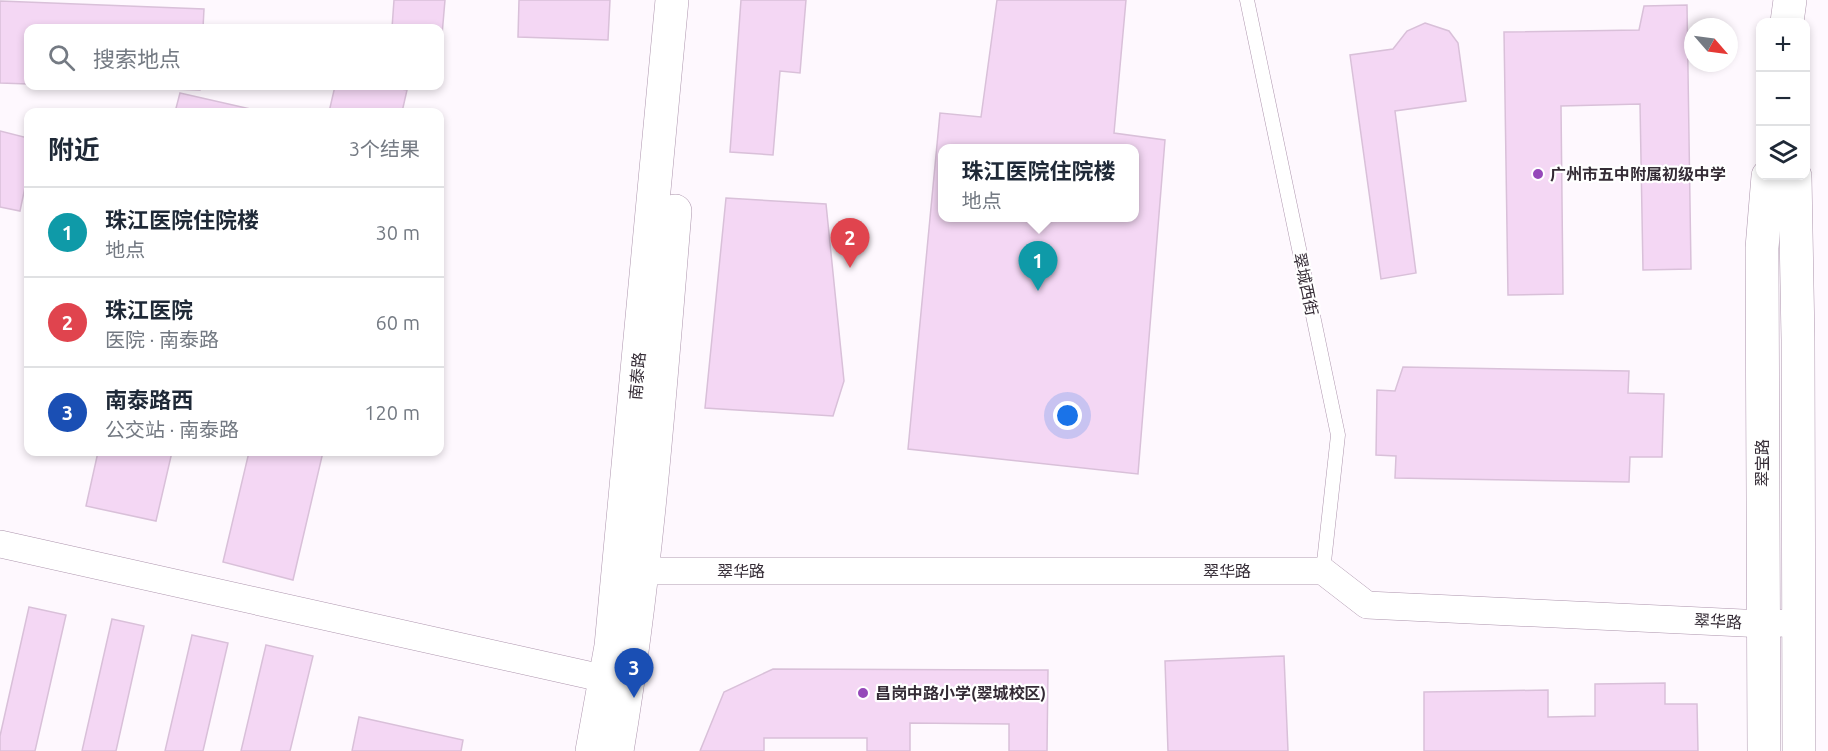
<!DOCTYPE html>
<html lang="zh">
<head>
<meta charset="utf-8">
<style>
  :root { --surface:#fff; --page:#f2f2f3; --text:#1f2937; --muted:#747a83; --line:#e0e1e3; --accent:#b45309 }
  body { margin:0; font-family:Ubuntu,"Noto Sans SC",sans-serif; background:var(--page); color:var(--text) }
  .controls { position:absolute; right:18px; top:18px; display:grid; overflow:hidden; border-radius:12px; box-shadow:0 3px 9px #0003 }
  .controls button { width:54px; height:54px; display:grid; place-items:center; padding:0; border:0; border-bottom:2px solid var(--line); background:var(--surface); color:var(--text); font:30px sans-serif }
  .compass { position:absolute; left:1684px; top:18px; width:54px; height:54px; border-radius:50%; background:var(--surface); box-shadow:0 3px 9px #0003; rotate:118deg }
  .you { position:absolute; left:1068px; top:416px; width:21px; height:21px; margin:-15px; border:4px solid #fff; border-radius:50%; background:#1a73e8; box-shadow:0 0 0 9px #1a73e833 }
  .badge { display:grid; place-items:center; width:39px; height:39px; border-radius:50%; background:var(--accent); color:#fff; font-size:20px; font-weight:700 }
  .pin { position:absolute; translate:-50% -50px; filter:drop-shadow(0 2px 3px #0008) }
  .pin::after { content:''; position:absolute; top:32px; width:21px; height:18px; background:inherit; clip-path:polygon(0 0,100% 0,50% 100%) }
  .popup { position:absolute; left:938px; top:144px; width:201px; height:78px; box-sizing:border-box; display:grid; place-content:center; border-radius:12px; background:var(--surface); filter:drop-shadow(0 2px 4px #0005); font-size:20px; white-space:nowrap; color:var(--muted) }
  .popup b { font-size:22px; color:var(--text) }
  .popup::after { content:''; position:absolute; left:50%; top:100%; margin-left:-12px; border:12px solid transparent; border-top-color:var(--surface) }
  .list { margin:0; padding:0; list-style:none }
  h2 { display:flex; justify-content:space-between; align-items:center; height:78px; margin:0; padding:0 24px; font-size:26px }
  h2 small { font-size:20px; font-weight:400; color:var(--muted) }
  .list li { display:grid; grid-template-columns:39px 1fr auto; gap:18px; align-items:center; box-sizing:border-box; height:90px; padding:0 24px; border-top:2px solid var(--line) }
  .list b { display:block; font-size:22px; white-space:nowrap }
  .list p { margin:0; font-size:20px; white-space:nowrap; color:var(--muted) }
  .list em { font-size:20px; font-style:normal; color:var(--muted) }
  .icon { flex:none; width:33px; height:33px; fill:none; stroke:currentColor; stroke-width:2; stroke-linecap:round; stroke-linejoin:round }
  .map { position:relative; flex:none; width:1828px; height:751px; overflow:hidden }
  .search { position:absolute; background:var(--surface); box-shadow:0 3px 9px #0003; left:24px; top:24px; width:420px; height:66px; display:flex; align-items:center; gap:15px; box-sizing:border-box; padding:0 21px; border-radius:12px; color:var(--muted); font-size:22px }
  .panel { position:absolute; background:var(--surface); box-shadow:0 3px 9px #0003; left:24px; top:108px; width:420px; height:348px; border-radius:12px }
  .map>svg:first-child { display:block }
  .building { fill:#f4d7f4; stroke:#d9c0d9; stroke-width:1.5; fill-rule:evenodd }
  .lines { fill:none; stroke-linecap:round; stroke-linejoin:round }
  .lane-casing { stroke:#ad95ad; stroke-width:15 }
  .street-casing { stroke:#ad95ad; stroke-width:28 }
  .secondary-casing { stroke:#ad95ad; stroke-width:34 }
  .lane { stroke:#fff; stroke-width:14 }
  .street { stroke:#fff; stroke-width:27 }
  .secondary { stroke:#fff; stroke-width:33 }
  .poi-dot { fill:#9548b9; stroke:#fff; stroke-width:2 }
  .labels { text-anchor:middle; dominant-baseline:central; stroke-width:4.5; stroke-linejoin:round; paint-order:stroke }
  .poi-label { font-size:16px; font-weight:bold; fill:#342b35; stroke:#fff; text-anchor:start }
  .street-label { font-size:16px; fill:#342b35; stroke:#fff }
</style>
</head>
<body>
<div class="map">
<svg width="1828" height="751" viewBox="0 0 1828 751">
  <rect width="100%" height="100%" fill="#fef8fe"/>
  <g class="building">
    <path d="M394 0H445L442 35H440V28H392Z"/>
    <path d="M519 0H610L608 40 518 37Z"/>
    <path d="M741 0H806L800 73 780 71 773 155 730 152Z"/>
    <path d="M997 0H1126L1114 133 1165 140 1138 474 908 449 940 113 981 117ZM942 148H1134V218H942Z"/>
    <path d="M0 1 204 9 203 28H28V84L0 83Z"/>
    <path d="M1687 5 1691 269 1643 270 1640 104 1561 106 1563 294 1508 295 1504 32 1639 30 1644 6Z"/>
    <path d="M1425 23 1449 31 1458 43 1466 101 1395 111 1416 273 1381 279 1350 55 1393 49 1407 31Z"/>
    <path d="M76 86H200V90Z"/>
    <path d="M335 86H383L407 90 402 112H329Z"/>
    <path d="M180 93 255 110 254 112H175Z"/>
    <path d="M0 131 28 138V173L20 211 0 207Z"/>
    <path d="M726 198 826 204 844 381 833 416 705 408Z"/>
    <path d="M1403 367 1629 371 1628 393 1664 394 1662 457H1630L1629 482 1395 478 1396 456 1376 455 1377 390 1395 391Z"/>
    <path d="M98 452H172L156 521 86 506Z"/>
    <path d="M249 452H323L293 580 223 562Z"/>
    <path d="M29 607 66 615 35 751H0V736Z"/>
    <path d="M112 619 144 626 116 751H82Z"/>
    <path d="M192 635 228 643 203 751H165Z"/>
    <path d="M266 645 313 656 290 751H241Z"/>
    <path d="M1284 656 1288 751H1168L1165 661Z"/>
    <path d="M773 669 1048 670 1047 751H1009V724L910 723V751H867V738H764V751H700L724 692Z"/>
    <path d="M1665 683V704H1697L1698 751H1424V692L1548 690V717L1595 716V684Z"/>
    <path d="M359 717 463 740 461 751H352Z"/>
  </g>
  <g class="lines">
    <defs>
      <path id="lane" d="M1247 0 1338 435 1323 571"/>
      <g id="street">
        <path d="M0 544 624 683"/>
        <path d="M643 571H1323L1367 605 1764 624 1785 623"/>
      </g>
      <g id="secondary">
        <path d="M1787 22 1790 0"/>
        <path d="M1795 176 1798 340 1799 751"/>
        <path d="M592 751 611 646 672 0"/>
        <path d="M617 751C647 572 660 391 675 211"/>
        <path d="M1764 751 1762 248 1768 176"/>
      </g>
    </defs>
    <use href="#lane" class="lane-casing"/>
    <use href="#street" class="street-casing"/>
    <use href="#secondary" class="secondary-casing"/>
    <use href="#lane" class="lane"/>
    <use href="#street" class="street"/>
    <use href="#secondary" class="secondary"/>
  </g>
  <g class="poi-dot">
    <circle cx="1538" cy="174" r="6"/>
    <circle cx="863" cy="693" r="6"/>
  </g>
  <g class="labels">
    <g class="poi-label">
      <text x="1550" y="174">广州市五中附属初级中学</text>
      <text x="875" y="693">昌岗中路小学(翠城校区)</text>
    </g>
    <g class="street-label">
      <text transform="translate(1306 284) rotate(78)">翠城西街</text>
      <text transform="translate(637 376) rotate(-85)">南泰路</text>
      <text transform="translate(1762 463) rotate(-90)">翠宝路</text>
      <text x="741" y="571">翠华路</text>
      <text x="1227" y="571">翠华路</text>
      <text transform="translate(1718 621) rotate(3)">翠华路</text>
    </g>
  </g>
</svg>
<div class="controls">
<button>+</button>
<button>−</button>
<button><svg class="icon" aria-label="layers" viewBox="0 0 24 24"><path d="M12 4l9 5-9 5-9-5zM3 14l9 5 9-5"/></svg></button>
</div>
<svg class="compass" viewBox="-18 -18 36 36"><path d="M0-13l5 13h-10z" fill="#e53935"/><path d="M0 13l5-13h-10z" fill="#747a83"/></svg>
<div class="you"></div>
<div class="pin badge" style="left:1038px;top:291px;background:#0f9aa8">1</div>
<div class="popup"><b>珠江医院住院楼</b>地点</div>
<div class="pin badge" style="left:850px;top:268px;background:#e0444e">2</div>
<div class="pin badge" style="left:634px;top:698px;background:#1a4fb4">3</div>
<div class="search"><svg class="icon" aria-label="search" viewBox="0 0 24 24"><circle cx="10" cy="10" r="6"/><path d="M15 15l6 6"/></svg>搜索地点</div>
<section class="panel">
<h2>附近<small>3个结果</small></h2>
<ul class="list">
<li><span class="badge" style="background:#0f9aa8">1</span><div><b>珠江医院住院楼</b><p>地点</p></div><em>30 m</em></li>
<li><span class="badge" style="background:#e0444e">2</span><div><b>珠江医院</b><p>医院 · 南泰路</p></div><em>60 m</em></li>
<li><span class="badge" style="background:#1a4fb4">3</span><div><b>南泰路西</b><p>公交站 · 南泰路</p></div><em>120 m</em></li>
</ul>
</section>
</div>
</body>
</html>
